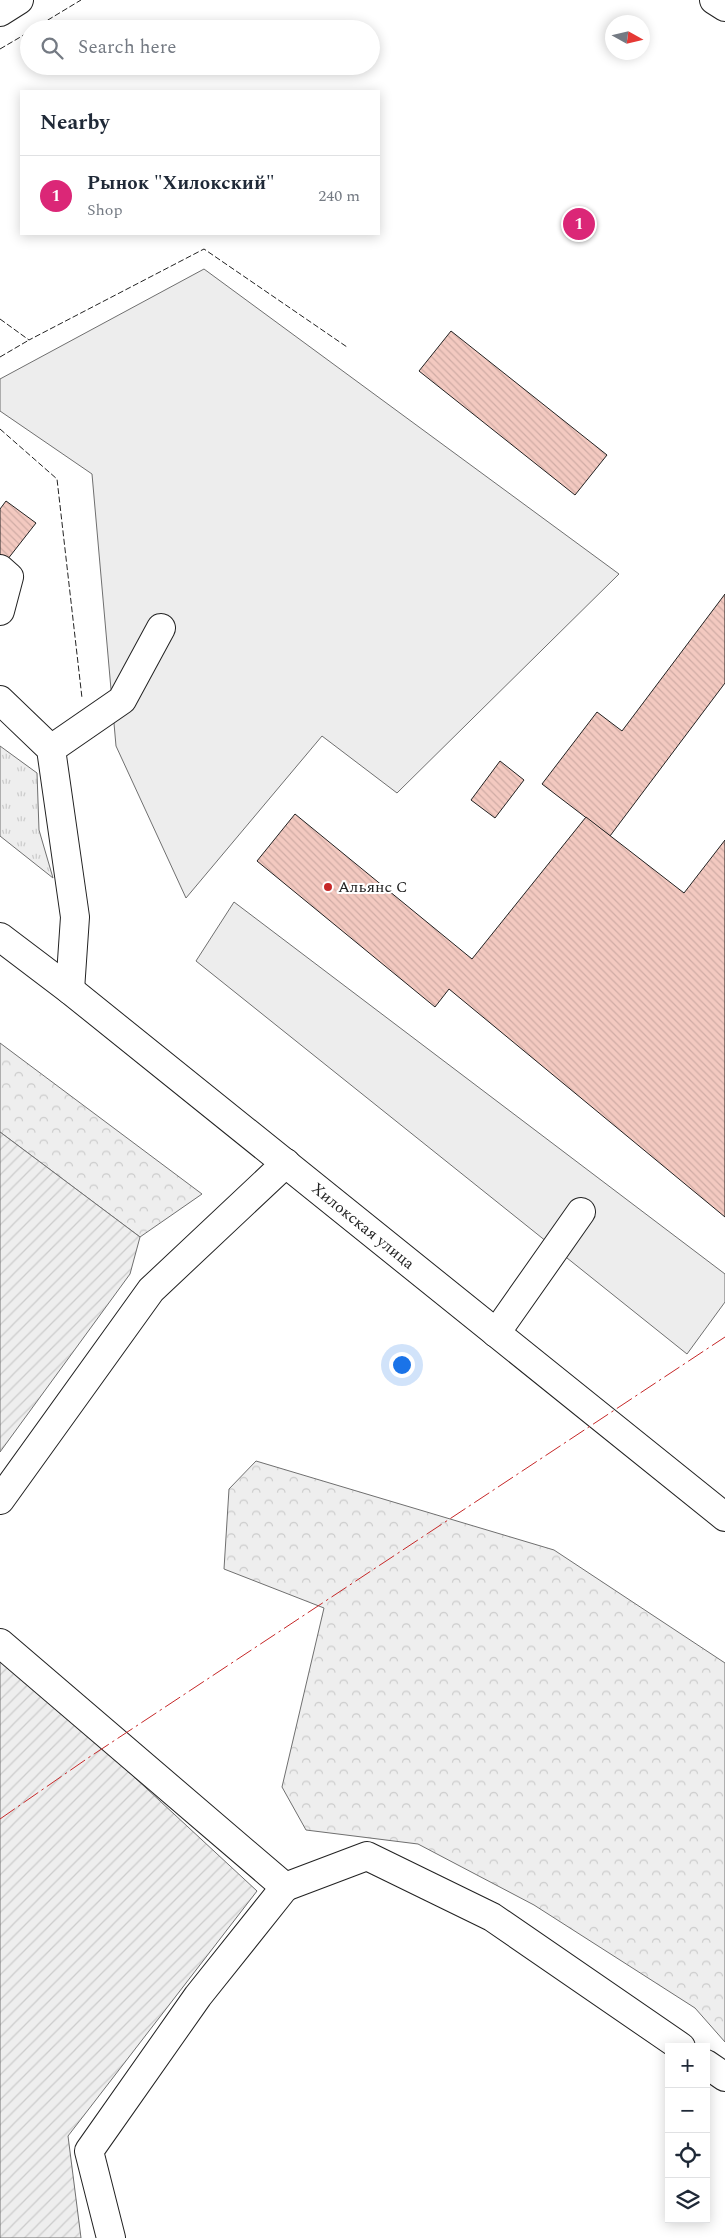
<!DOCTYPE html>
<html lang="en">
<head>
<meta charset="utf-8">
<style>
  :root { --surface:#fff; --page:#f2f2f3; --text:#1f2937; --muted:#747a83; --line:#e0e1e3; --accent:#db2777 }
  body { margin:0; font-family:Spectral,serif; background:var(--page); color:var(--text) }
  .controls { position:absolute; right:15px; bottom:15px; display:grid; overflow:hidden; border-radius:0px; box-shadow:0 2px 12px #0003 }
  .controls button { width:45px; height:45px; display:grid; place-items:center; padding:0; border:0; border-bottom:1px solid var(--line); background:var(--surface); color:var(--text); font:25px sans-serif }
  .compass { position:absolute; left:605px; top:15px; width:45px; height:45px; border-radius:50%; background:var(--surface); box-shadow:0 2px 12px #0003; rotate:98deg }
  .you { position:absolute; left:401px; top:1364px; width:18px; height:18px; margin:-12px; border:4px solid #fff; border-radius:50%; background:#1a73e8; box-shadow:0 0 0 8px #1a73e833 }
  .badge { display:grid; place-items:center; width:32px; height:32px; border-radius:50%; background:var(--accent); color:#fff; font-size:16px; font-weight:700 }
  .pin { position:absolute; translate:-50% -50%; border:2px solid #fff; box-shadow:0 1px 5px #0006 }
  .list { margin:0; padding:0; list-style:none }
  h2 { display:flex; justify-content:space-between; align-items:center; height:65px; margin:0; padding:0 20px; font-size:21px }
  h2 small { font-size:16px; font-weight:400; color:var(--muted) }
  .list li { display:grid; grid-template-columns:32px 1fr auto; gap:15px; align-items:center; box-sizing:border-box; height:80px; padding:0 20px; border-top:1px solid var(--line) }
  .list b { display:block; font-size:19px; white-space:nowrap }
  .list p { margin:0; font-size:16px; white-space:nowrap; color:var(--muted) }
  .list em { font-size:16px; font-style:normal; color:var(--muted) }
  .icon { flex:none; width:28px; height:28px; fill:none; stroke:currentColor; stroke-width:2; stroke-linecap:round; stroke-linejoin:round }
  .map { position:relative; flex:none; width:725px; height:2238px; overflow:hidden }
  .search { position:absolute; background:var(--surface); box-shadow:0 2px 12px #0003; left:20px; top:20px; width:360px; height:55px; display:flex; align-items:center; gap:12px; box-sizing:border-box; padding:0 18px; border-radius:28px; color:var(--muted); font-size:19px }
  .panel { position:absolute; background:var(--surface); box-shadow:0 2px 12px #0003; left:20px; top:90px; width:360px; height:145px; border-radius:0px }
  .map>svg:first-child { display:block }
  .grass { fill:url(#grass-tufts); stroke:#6f6f6f }
  .forest { fill:url(#forest-crowns); stroke:#6f6f6f }
  .garden { fill:url(#garden-furrows); stroke:#6f6f6f }
  .parking { fill:#ededed; stroke:#6f6f6f }
  .building { fill:url(#building-back-hatch); stroke:#222 }
  .lines { fill:none; stroke-linecap:round; stroke-linejoin:round }
  .minor-casing { stroke:#222; stroke-width:30 }
  .highway-casing { stroke:#222; stroke-width:30 }
  .minor { stroke:#fff; stroke-width:28 }
  .highway { stroke:#fff; stroke-width:28 }
  .fence { stroke:#222; stroke-width:1; stroke-dasharray:6 2.5; stroke-linecap:butt }
  .power { stroke:#c62828; stroke-width:1; stroke-dasharray:18 4 2.5 4; stroke-linecap:butt }
  .poi-dot { fill:#c62828; stroke:#fff; stroke-width:2 }
  .labels { text-anchor:middle; dominant-baseline:central; stroke-width:4; stroke-linejoin:round; paint-order:stroke }
  .poi-label { font-size:16px; fill:#222; stroke:#fff; text-anchor:start }
  .street-label { font-size:16px; fill:#222; stroke:#fff }
</style>
</head>
<body>
<div class="map">
<svg width="725" height="2238" viewBox="0 0 725 2238">
  <defs>
    <pattern id="grass-tufts" width="24" height="20" patternUnits="userSpaceOnUse" patternTransform="scale(1.25)"><rect width="24" height="20" fill="#eee"/><path d="M3 7l-1-3M5 7V3M7 7l1-3M15 17l-1-3M17 17v-4M19 17l1-3" fill="none" stroke="#ccc"/></pattern>
    <pattern id="forest-crowns" width="20" height="18" patternUnits="userSpaceOnUse" patternTransform="scale(1.25)"><rect width="20" height="18" fill="#eee"/><path d="M2 6a3 3 0 1 1 6 0M12 15a3 3 0 1 1 6 0" fill="none" stroke="#ccc"/></pattern>
    <pattern id="garden-furrows" width="10" height="10" patternUnits="userSpaceOnUse" patternTransform="scale(1.25)"><rect width="10" height="10" fill="#eee"/><path d="M-1 1l2-2M0 10L10 0M9 11l2-2" fill="none" stroke="#ccc"/></pattern>
    <pattern id="building-back-hatch" width="6" height="6" patternUnits="userSpaceOnUse" patternTransform="scale(1.25)"><rect width="6" height="6" fill="#f3c9c0"/><path d="M-1 5l2 2M0 0l6 6M5-1l2 2" fill="none" stroke="#d0aca5"/></pattern>
  </defs>
  <rect width="100%" height="100%" fill="#fff"/>
  <path class="grass" d="M0 746 37 773 39 830 53 878 0 836Z"/>
  <g class="forest">
    <path d="M0 1043 202 1194 140 1237 0 1132Z"/>
    <path d="M256 1461 554 1550 725 1663V2042L695 2008 534 1905 418 1844 306 1830 282 1787 324 1608 224 1569 229 1489Z"/>
  </g>
  <g class="garden">
    <path d="M0 1132 140 1237 130 1274 0 1452Z"/>
    <path d="M0 1639 21 1672 257 1891 68 2136 81 2238H0Z"/>
  </g>
  <g class="parking">
    <path d="M204 269 619 574 397 793 322 736 186 898 116 746 92 474 0 411V379Z"/>
    <path d="M234 902 725 1274V1302L687 1354 196 961Z"/>
  </g>
  <g class="building">
    <path d="M451 331 607 455 575 495 419 371Z"/>
    <path d="M6 501 36 523 0 569V509Z"/>
    <path d="M725 594V683L610 836 542 784 597 712 622 731Z"/>
    <path d="M500 761 524 780 495 818 471 800Z"/>
    <path d="M295 814 472 959 586 817 684 893 725 840V1217L449 989 435 1007 257 861Z"/>
  </g>
  <g class="lines">
    <defs>
      <g id="minor">
        <path d="M714 0 725 7"/>
        <path d="M0 12 19 0"/>
        <path d="M0 569 9 577 0 611"/>
        <path d="M0 700 51 749 75 917 70 990"/>
        <path d="M51 749 122 700 161 628"/>
        <path d="M496 1333 581 1212"/>
        <path d="M0 1500 151 1290 286 1163"/>
        <path d="M0 1643 285 1887 367 1856 492 1917 681 2047"/>
        <path d="M706 2064 725 2077"/>
        <path d="M111 2238 89 2151 198 1996 285 1887"/>
      </g>
      <path id="highway" d="M0 937 70 990 725 1517"/>
    </defs>
    <use href="#minor" class="minor-casing"/>
    <use href="#highway" class="highway-casing"/>
    <use href="#minor" class="minor"/>
    <use href="#highway" class="highway"/>
    <g class="fence">
      <path d="M33 29 81 0"/>
      <path d="M0 49 29 32"/>
      <path d="M0 319 29 340 204 249 347 347"/>
      <path d="M0 357 29 340"/>
      <path d="M0 429 57 479 82 698"/>
    </g>
    <path class="power" d="M0 1819 88 1758 725 1337"/>
  </g>
  <circle class="poi-dot" cx="328" cy="887" r="5"/>
  <g class="labels">
    <g class="poi-label">
      <text x="338" y="887">Альянс С</text>
    </g>
    <g class="street-label">
      <text transform="translate(363 1226) rotate(39)">Хилокская улица</text>
    </g>
  </g>
</svg>
<div class="controls">
<button>+</button>
<button>−</button>
<button><svg class="icon" aria-label="locate" viewBox="0 0 24 24"><circle cx="12" cy="12" r="6"/><path d="M12 2v4M12 18v4M2 12h4M18 12h4"/></svg></button>
<button><svg class="icon" aria-label="layers" viewBox="0 0 24 24"><path d="M12 4l9 5-9 5-9-5zM3 14l9 5 9-5"/></svg></button>
</div>
<svg class="compass" viewBox="-18 -18 36 36"><path d="M0-13l5 13h-10z" fill="#e53935"/><path d="M0 13l5-13h-10z" fill="#747a83"/></svg>
<div class="you"></div>
<div class="pin badge" style="left:579px;top:224px">1</div>
<div class="search"><svg class="icon" aria-label="search" viewBox="0 0 24 24"><circle cx="10" cy="10" r="6"/><path d="M15 15l6 6"/></svg>Search here</div>
<section class="panel">
<h2>Nearby<small></small></h2>
<ul class="list">
<li><span class="badge">1</span><div><b>Рынок &quot;Хилокский&quot;</b><p>Shop</p></div><em>240 m</em></li>
</ul>
</section>
</div>
</body>
</html>
